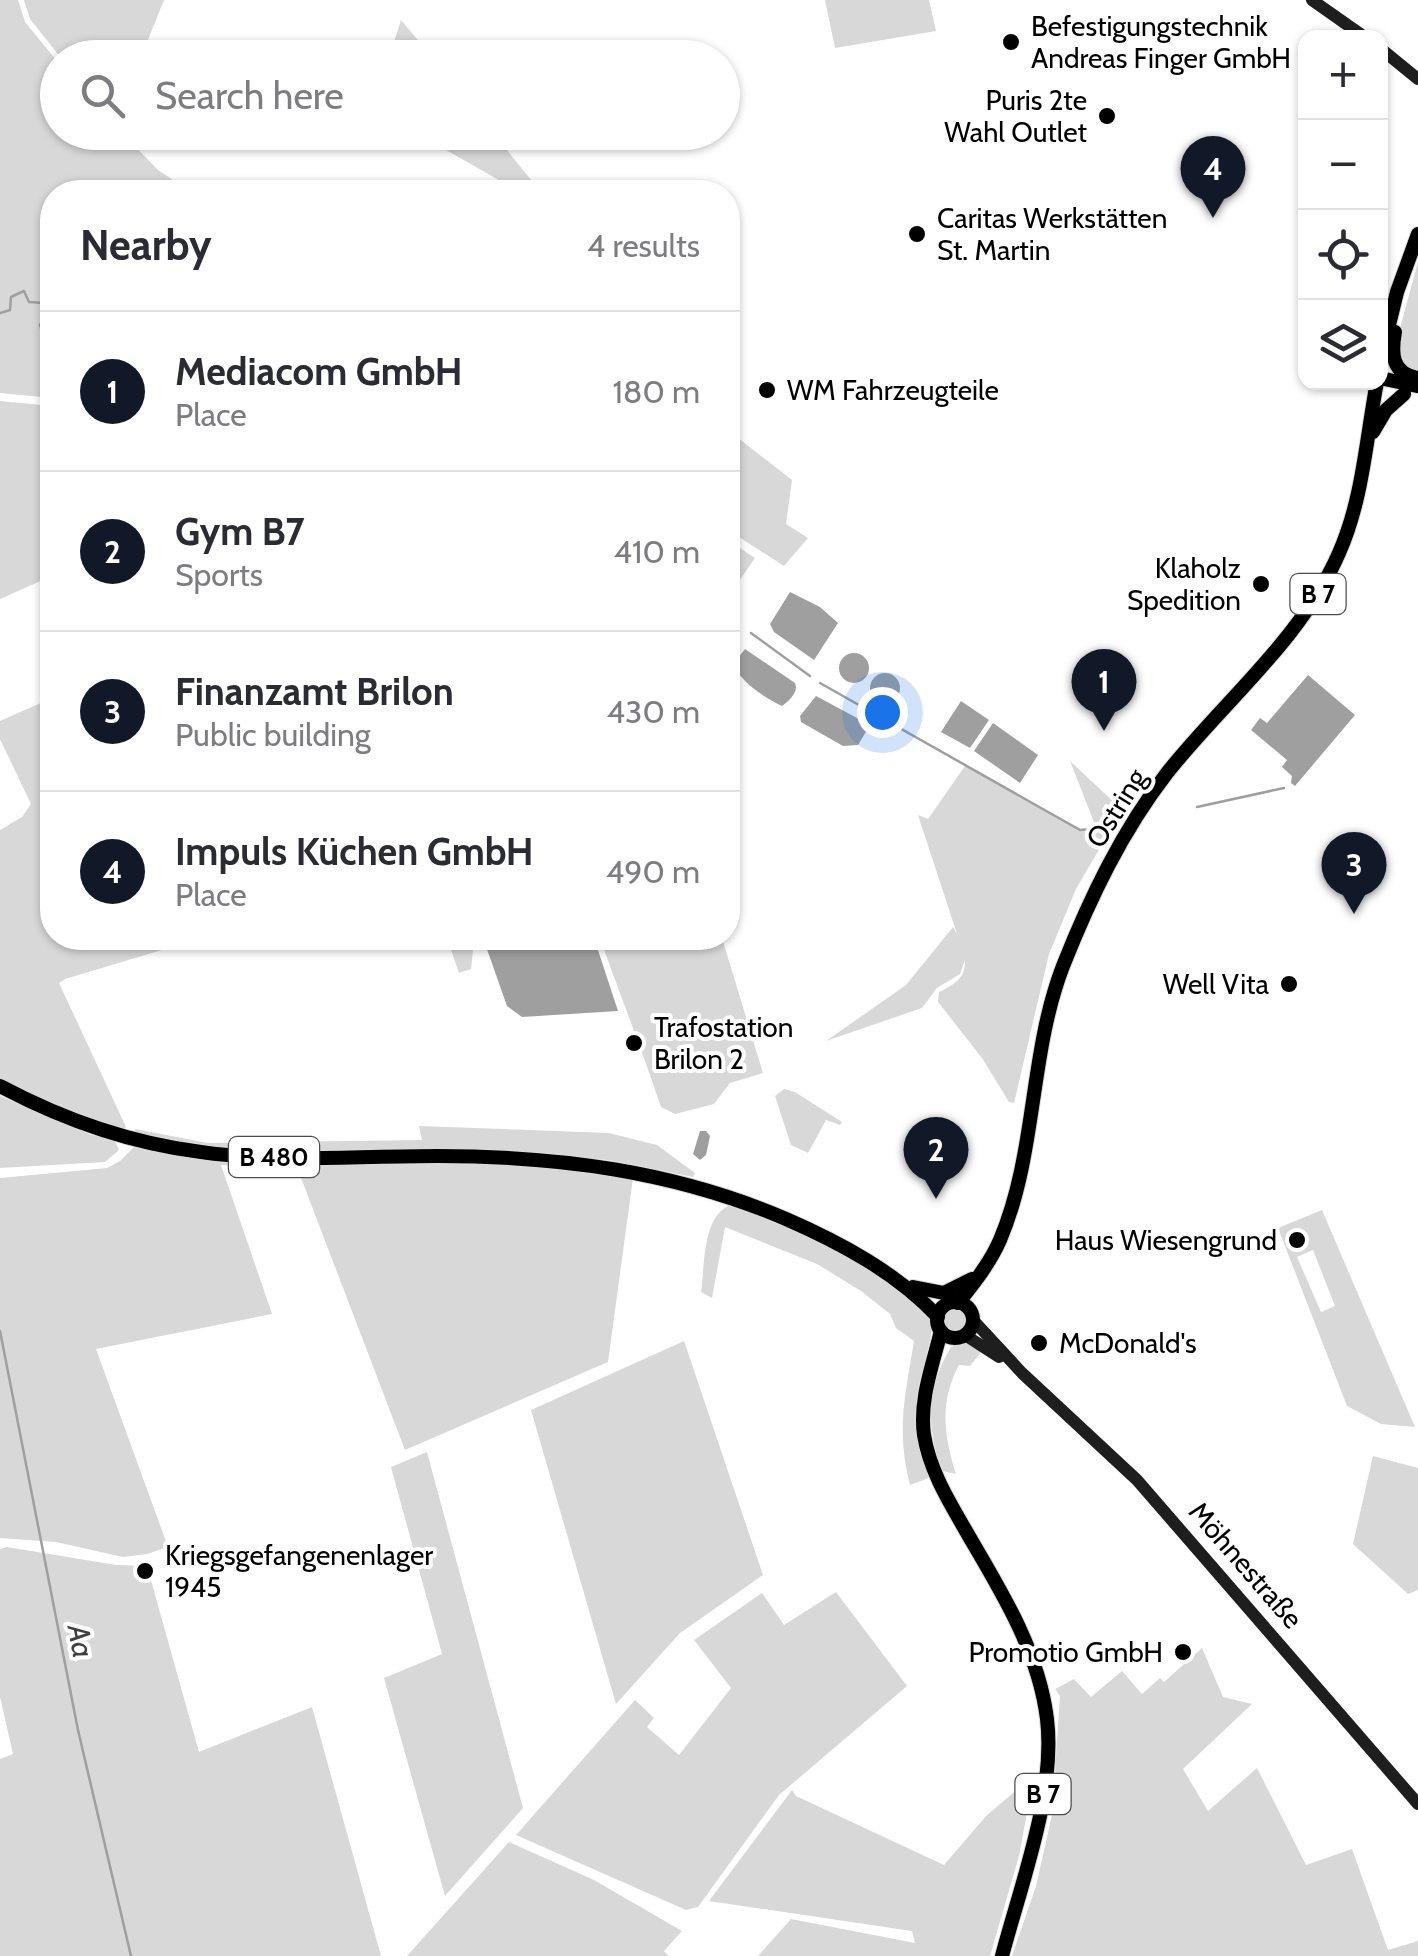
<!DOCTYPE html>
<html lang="en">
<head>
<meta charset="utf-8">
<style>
  :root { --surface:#fff; --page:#f7f7f7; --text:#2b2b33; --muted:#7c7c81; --line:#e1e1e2; --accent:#111827 }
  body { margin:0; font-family:Cabin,sans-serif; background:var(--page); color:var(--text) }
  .controls { position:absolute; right:30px; top:30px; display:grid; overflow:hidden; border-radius:20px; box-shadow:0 2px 8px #0004 }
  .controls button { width:90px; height:90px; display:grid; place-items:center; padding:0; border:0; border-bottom:2px solid var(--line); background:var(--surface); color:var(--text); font:50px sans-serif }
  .you { position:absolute; left:882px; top:712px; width:35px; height:35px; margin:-25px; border:8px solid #fff; border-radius:50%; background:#1a73e8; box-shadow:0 0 0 15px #1a73e833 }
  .badge { display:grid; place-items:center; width:65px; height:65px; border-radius:50%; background:var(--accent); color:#fff; font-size:32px; font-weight:700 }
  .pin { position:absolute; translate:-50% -82px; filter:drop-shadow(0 2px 5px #0008) }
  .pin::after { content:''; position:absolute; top:52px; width:35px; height:30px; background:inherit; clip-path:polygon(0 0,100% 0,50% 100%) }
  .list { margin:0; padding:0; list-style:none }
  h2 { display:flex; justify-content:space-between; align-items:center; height:130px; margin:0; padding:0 40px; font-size:42px }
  h2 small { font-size:32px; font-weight:400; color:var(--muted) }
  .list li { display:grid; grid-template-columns:65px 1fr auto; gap:30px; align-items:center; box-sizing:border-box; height:160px; padding:0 40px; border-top:2px solid var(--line) }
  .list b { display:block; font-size:38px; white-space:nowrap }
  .list p { margin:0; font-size:32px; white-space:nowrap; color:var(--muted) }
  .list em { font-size:32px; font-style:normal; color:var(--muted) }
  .icon { flex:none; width:55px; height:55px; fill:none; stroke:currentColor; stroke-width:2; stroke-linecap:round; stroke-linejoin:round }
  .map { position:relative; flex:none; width:1418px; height:1956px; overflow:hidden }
  .search { position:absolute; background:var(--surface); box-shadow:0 2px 8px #0004; left:40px; top:40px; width:700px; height:110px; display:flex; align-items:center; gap:25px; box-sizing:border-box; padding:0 35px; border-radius:55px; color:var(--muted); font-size:38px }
  .panel { position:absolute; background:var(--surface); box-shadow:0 2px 8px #0004; left:40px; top:180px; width:700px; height:770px; border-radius:40px }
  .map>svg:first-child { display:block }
  .green { fill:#d8d8d8; fill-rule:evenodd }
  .water { fill:#9f9f9f }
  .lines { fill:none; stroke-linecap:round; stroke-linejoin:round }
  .stream { stroke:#9f9f9f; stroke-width:2.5 }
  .primary-casing { stroke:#dbdbdb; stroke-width:16 }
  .secondary { stroke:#1e1e1e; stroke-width:12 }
  .primary { stroke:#000; stroke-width:14 }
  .poi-dot { fill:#000; stroke:#fff; stroke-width:4 }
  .labels { text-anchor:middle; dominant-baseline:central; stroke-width:8; stroke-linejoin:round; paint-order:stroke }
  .shield { fill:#fff; stroke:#4c4c4c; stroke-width:2.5 }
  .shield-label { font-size:25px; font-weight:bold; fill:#000 }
  .poi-label { font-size:28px; fill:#000; stroke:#fff; text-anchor:start }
  .street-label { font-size:28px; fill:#000; stroke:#fff }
  .water-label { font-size:30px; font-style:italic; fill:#404040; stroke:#fff }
</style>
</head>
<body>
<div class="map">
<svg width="1418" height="1956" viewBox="0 0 1418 1956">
  <rect width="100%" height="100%" fill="#fff"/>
  <g class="green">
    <path d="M0 0H18L25 22 57 61 58 132 122 133 158 170 191 192H52V398L0 393Z"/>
    <path d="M24 0H164L141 57 61 58 30 19Z"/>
    <path d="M825 0H929L936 31 835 48Z"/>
    <path d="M401 20 432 57H389Z"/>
    <path d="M416 133H493L541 192H499L504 183Z"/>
    <path d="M1418 262V373L1402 367 1397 339Z"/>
    <path d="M0 401 52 406V576L0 599Z"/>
    <path d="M728 430 792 480 786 524 808 538 784 566 728 530Z"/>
    <path d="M728 540 755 558 728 597Z"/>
    <path d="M52 698V938H202L65 979 59 983 126 1127 121 1131 42 1103 0 1081V830L22 817 31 804 0 739V721Z"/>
    <path d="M1070 761 1118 806V817L1076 889 1049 954 1014 1103 1009 1102 982 1058 938 1002 939 992C954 985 966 978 965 960L960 974 937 988 922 1008 826 1041 906 985 953 927 957 934 918 815 928 819 965 766 1090 834 1094 822Z"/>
    <path d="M447 938H469L473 951 471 969 459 973Z"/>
    <path d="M600 938H722L763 1073 730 1083 714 1104 675 1114 661 1107C642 1050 620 995 600 938Z"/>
    <path d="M784 1089 795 1092 842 1122 840 1125 826 1120 808 1153 791 1145 775 1096Z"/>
    <path d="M0 1096 89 1134 115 1141 119 1150 105 1162 0 1168Z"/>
    <path d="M419 1126 609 1133 657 1145 695 1173 693 1177 608 1160 543 1154 267 1152 198 1147 135 1134V1129L208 1143 422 1140Z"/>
    <path d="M134 1147 520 1163 633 1178 608 1362 405 1450 298 1170 221 1165 272 1314 96 1349 168 1547 147 1554 123 1557 56 1542 0 1538V1178L107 1168 120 1161Z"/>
    <path d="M728 1206C802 1224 879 1265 932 1320 932 1345 922 1366 918 1391 912 1421 920 1450 929 1478L910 1485C896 1429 905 1397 914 1341L896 1328 890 1314 861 1291 817 1264 725 1227 712 1298 701 1292C705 1266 702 1219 728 1206Z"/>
    <path d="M1322 1210 1415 1427 1381 1424 1347 1406 1278 1228ZM1313 1250 1335 1306 1321 1312 1297 1257Z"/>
    <circle cx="955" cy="1320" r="14"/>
    <path d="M684 1341 763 1575 680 1633 616 1704 531 1410Z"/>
    <path d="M967 1342 982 1351 970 1366 959 1365C939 1403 944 1435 956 1474L942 1471C926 1427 926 1388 951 1347Z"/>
    <path d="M427 1452 523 1808 445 1896 384 1678 442 1654 391 1467Z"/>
    <path d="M1373 1456 1418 1468V1590L1408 1594 1353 1544Z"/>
    <path d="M7 1547 116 1565 147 1566 199 1752 312 1707 381 1956H0V1759L13 1754 0 1697V1549Z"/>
    <path d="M836 1592 907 1686 779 1795 698 1907 686 1910 516 1835 635 1700 654 1718 647 1727 679 1755 731 1688 694 1640 762 1593 784 1625Z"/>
    <path d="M1202 1648 1223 1697 1252 1704 1183 1769 1208 1811 1257 1768 1306 1865 1352 1849 1388 1950 1418 1941V1956H1012L1036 1886 1052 1815 1060 1696 1055 1689 1074 1679 1091 1697 1122 1671 1142 1694 1160 1678 1164 1682Z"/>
    <path d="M1034 1775 1019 1856 990 1956H758L791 1919 915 1943 912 1931 709 1901 792 1790 796 1796 944 1865 986 1816Z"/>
    <path d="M509 1842 594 1880 682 1931 664 1951 669 1956H407Z"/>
  </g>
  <g class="water">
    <path d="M790 592 820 607 838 623 814 660 774 632 770 624Z"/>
    <path d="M745 649 795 683C799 692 789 701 782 706 765 698 738 681 734 663Z"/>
    <circle cx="854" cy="668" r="15"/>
    <circle cx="885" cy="688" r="15"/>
    <path d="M1308 675 1355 715 1295 786 1291 783 1292 776 1282 767 1287 760 1251 730 1260 718 1267 723Z"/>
    <path d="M816 696 870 725 858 745 843 746 801 722 800 716Z"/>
    <path d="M961 701 989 720 970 748 941 732Z"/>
    <path d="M993 723 1038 755 1020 783 974 751Z"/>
    <path d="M483 938H594L618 1011 522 1017 507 1006Z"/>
    <path d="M700 1131H706L710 1136 706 1155 700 1160 693 1154Z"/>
  </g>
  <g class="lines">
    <g class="stream">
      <path d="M0 313 10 310 11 297 24 291 29 302 44 303 47 313 40 325 42 331 52 334"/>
      <path d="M751 633 810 676"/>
      <path d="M820 683 1080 830 1106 828"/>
      <path d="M1197 807 1284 788"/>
      <path d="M0 1331 78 1730 131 1956"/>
    </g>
    <defs>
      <g id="primary">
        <path d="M1395 332C1391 354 1392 374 1418 378"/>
        <path d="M1380 362 1397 292 1418 234"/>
        <path d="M1380 378 1417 386"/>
        <path d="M1373 432 1386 410 1404 394"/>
        <path d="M0 1086C64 1120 129 1143 201 1152 279 1163 359 1156 437 1156 558 1156 674 1171 786 1219 841 1243 897 1273 938 1317"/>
        <path d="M913 1287 944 1293 972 1279"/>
        <circle cx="955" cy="1320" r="18"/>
        <path d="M958 1303C974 1283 990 1263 1000 1240 1037 1153 1029 1054 1063 966 1090 898 1122 831 1167 773 1225 700 1301 640 1339 553 1363 499 1366 439 1377 382"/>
        <path d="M941 1331C933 1364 919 1400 924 1435 930 1473 952 1506 970 1538 1003 1594 1039 1653 1047 1719 1056 1793 1021 1884 1002 1956"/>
      </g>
    </defs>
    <use href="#primary" class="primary-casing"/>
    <g class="secondary">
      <path d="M1312 0 1366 38"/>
      <path d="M1380 48 1418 79"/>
      <path d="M973 1320 1022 1373 1137 1480 1418 1804"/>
      <path d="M965 1335 999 1357"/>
    </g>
    <use href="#primary" class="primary"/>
  </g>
  <g class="poi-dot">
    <circle cx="1011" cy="42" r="10"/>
    <circle cx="1107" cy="116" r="10"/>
    <circle cx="917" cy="234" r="10"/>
    <circle cx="767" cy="390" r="10"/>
    <circle cx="1261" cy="584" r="10"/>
    <circle cx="1289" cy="984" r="10"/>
    <circle cx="634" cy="1043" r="10"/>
    <circle cx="1297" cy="1240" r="10"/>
    <circle cx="1039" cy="1343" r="10"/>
    <circle cx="145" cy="1571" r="10"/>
    <circle cx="1183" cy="1652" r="10"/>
  </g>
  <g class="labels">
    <g class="shield">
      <rect x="1290.5" y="574" width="55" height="40" rx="8"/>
      <rect x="229" y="1137" width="90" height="40" rx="8"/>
      <rect x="1015.5" y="1774" width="55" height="40" rx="8"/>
    </g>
    <g class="shield-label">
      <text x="1318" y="594">B 7</text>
      <text x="274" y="1157">B 480</text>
      <text x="1043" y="1794">B 7</text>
    </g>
    <g class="poi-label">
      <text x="1031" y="26">Befestigungstechnik<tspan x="1031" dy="32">Andreas Finger GmbH</tspan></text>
      <text x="1087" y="100" text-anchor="end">Puris 2te<tspan x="1087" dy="32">Wahl Outlet</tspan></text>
      <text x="937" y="218">Caritas Werkstätten<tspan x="937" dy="32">St. Martin</tspan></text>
      <text x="787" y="390">WM Fahrzeugteile</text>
      <text x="1241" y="568" text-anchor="end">Klaholz<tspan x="1241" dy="32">Spedition</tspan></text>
      <text x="1269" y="984" text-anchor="end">Well Vita</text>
      <text x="654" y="1027">Trafostation<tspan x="654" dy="32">Brilon 2</tspan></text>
      <text x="1277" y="1240" text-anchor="end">Haus Wiesengrund</text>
      <text x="1059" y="1343">McDonald's</text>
      <text x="165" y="1555">Kriegsgefangenenlager<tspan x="165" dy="32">1945</tspan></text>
      <text x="1163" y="1652" text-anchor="end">Promotio GmbH</text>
    </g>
    <g class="street-label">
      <text transform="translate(1116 808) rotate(-58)">Ostring</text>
      <text transform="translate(1246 1565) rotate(49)">Möhnestraße</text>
    </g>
    <g class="water-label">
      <text transform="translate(81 1641) rotate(79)">Aa</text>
    </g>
  </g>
</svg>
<div class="controls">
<button>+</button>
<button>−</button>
<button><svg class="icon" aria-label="locate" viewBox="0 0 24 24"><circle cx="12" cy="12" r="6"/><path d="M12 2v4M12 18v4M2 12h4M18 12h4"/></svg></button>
<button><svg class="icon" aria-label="layers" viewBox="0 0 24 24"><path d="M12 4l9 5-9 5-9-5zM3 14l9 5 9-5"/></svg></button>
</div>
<div class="you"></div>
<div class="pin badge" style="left:1104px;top:731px">1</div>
<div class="pin badge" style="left:936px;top:1199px">2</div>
<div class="pin badge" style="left:1354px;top:914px">3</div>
<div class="pin badge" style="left:1213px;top:218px">4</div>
<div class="search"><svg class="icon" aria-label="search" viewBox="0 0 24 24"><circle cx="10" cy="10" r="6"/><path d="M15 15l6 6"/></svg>Search here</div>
<section class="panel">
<h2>Nearby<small>4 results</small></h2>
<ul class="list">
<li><span class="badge">1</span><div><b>Mediacom GmbH</b><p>Place</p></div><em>180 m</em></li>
<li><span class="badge">2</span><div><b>Gym B7</b><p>Sports</p></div><em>410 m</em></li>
<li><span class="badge">3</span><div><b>Finanzamt Brilon</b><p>Public building</p></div><em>430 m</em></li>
<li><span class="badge">4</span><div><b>Impuls Küchen GmbH</b><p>Place</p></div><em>490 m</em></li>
</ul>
</section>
</div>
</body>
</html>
